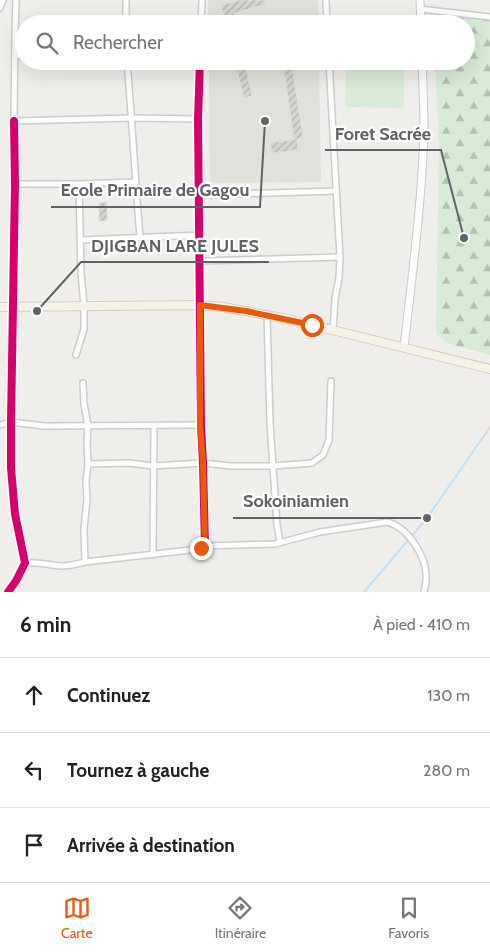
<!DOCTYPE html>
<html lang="fr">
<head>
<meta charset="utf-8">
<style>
  :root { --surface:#fff; --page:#f2f2f2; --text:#222; --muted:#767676; --line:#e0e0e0; --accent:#ea580c }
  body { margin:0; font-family:Cabin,sans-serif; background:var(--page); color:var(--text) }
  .stop { position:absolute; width:15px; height:15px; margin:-11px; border:4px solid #ea580c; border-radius:50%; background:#fff }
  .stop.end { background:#ea580c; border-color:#fff; box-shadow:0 1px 5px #0008 }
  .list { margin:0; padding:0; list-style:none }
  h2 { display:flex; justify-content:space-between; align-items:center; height:65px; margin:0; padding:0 20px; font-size:21px }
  h2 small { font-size:16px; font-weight:400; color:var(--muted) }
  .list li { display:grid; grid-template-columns:32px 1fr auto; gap:15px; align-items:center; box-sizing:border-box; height:75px; padding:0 20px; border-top:1px solid var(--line) }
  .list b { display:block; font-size:19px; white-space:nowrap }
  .list em { font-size:16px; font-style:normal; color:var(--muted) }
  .icon { flex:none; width:28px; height:28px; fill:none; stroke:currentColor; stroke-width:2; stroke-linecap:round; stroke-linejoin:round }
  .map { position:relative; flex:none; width:490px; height:592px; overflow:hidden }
  .search { position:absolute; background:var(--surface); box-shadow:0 5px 20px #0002; left:15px; right:15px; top:15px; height:55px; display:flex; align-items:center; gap:12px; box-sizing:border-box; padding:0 18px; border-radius:28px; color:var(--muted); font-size:19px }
  .sheet { height:290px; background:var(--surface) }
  nav { display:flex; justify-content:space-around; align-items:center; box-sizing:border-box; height:70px; border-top:1px solid var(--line); background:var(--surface); font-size:14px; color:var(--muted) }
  nav a { display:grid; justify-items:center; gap:2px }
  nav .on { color:var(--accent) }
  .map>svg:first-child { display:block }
  .education { fill:#e2e0da }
  .green { fill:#d8ebd6 }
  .forest { fill:url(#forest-firs) }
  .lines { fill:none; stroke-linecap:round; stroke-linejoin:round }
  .stream { stroke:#bfe0f9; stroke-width:2 }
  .building { fill:url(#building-hatch); stroke:#deddd9 }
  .street-casing { stroke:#cbcccc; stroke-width:8 }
  .secondary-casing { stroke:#cacacb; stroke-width:9 }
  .primary-casing { stroke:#d7ceb8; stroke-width:10 }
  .street { stroke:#fdfcfc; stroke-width:5 }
  .secondary { stroke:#fdfcfc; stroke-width:7 }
  .primary { stroke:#f4f2e9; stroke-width:8 }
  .cycleway-casing { stroke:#fff; stroke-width:11 }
  .cycleway { stroke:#d6006c; stroke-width:8 }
  .route { stroke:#ea580c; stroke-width:6 }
  .leader { fill:none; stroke:#5f6368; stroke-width:2 }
  .callout-dot { fill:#5f6368; stroke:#fff; stroke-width:2 }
  .callout-label { font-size:18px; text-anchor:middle; font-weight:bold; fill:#5f6368; stroke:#fff; stroke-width:4.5; stroke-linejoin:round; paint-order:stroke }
</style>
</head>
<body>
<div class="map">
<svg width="490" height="592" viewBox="0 0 490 592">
  <defs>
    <pattern id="forest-firs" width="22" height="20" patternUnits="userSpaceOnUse" patternTransform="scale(1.25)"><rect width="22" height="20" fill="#d8ebd6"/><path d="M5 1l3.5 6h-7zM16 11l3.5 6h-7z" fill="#b2c2b1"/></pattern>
    <pattern id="building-hatch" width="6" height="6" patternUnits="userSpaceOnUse" patternTransform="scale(1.25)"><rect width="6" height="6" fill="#d6d5d3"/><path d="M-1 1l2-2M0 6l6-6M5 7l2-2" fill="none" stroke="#b1b0af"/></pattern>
  </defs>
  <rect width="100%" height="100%" fill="#efeeea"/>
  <g class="education">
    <path d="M208 0H318L319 24H208Z"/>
    <path d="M209 61H319L321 182 210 183Z"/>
  </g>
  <path class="green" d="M346 61H404V108L345 107Z"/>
  <path class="forest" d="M448 15 490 20V355L447 343 436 333 439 143 435 61H466V24H433L437 18Z"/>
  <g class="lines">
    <path class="stream" d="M364 592 427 518 490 427"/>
  </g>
  <g class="building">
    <path d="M242 0H264L266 4 234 13 237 24H226L221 5Z"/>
    <path d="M235 61H244L252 96 244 98Z"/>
    <path d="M283 61H291L303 138 294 140Z"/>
    <path d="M297 139 298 150 272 153 270 143Z"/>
    <path d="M107 202V221H99V203Z"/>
  </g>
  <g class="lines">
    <defs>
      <g id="street">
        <path d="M16 0 15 31 14 121 132 118 198 119"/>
        <path d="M326 0 327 24"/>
        <path d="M0 8 3 0"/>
        <path d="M420 9 490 17"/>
        <path d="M126 24V0"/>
        <path d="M201 24 202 0"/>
        <path d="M15 56 24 55"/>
        <path d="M127 61C132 120 135 178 140 237"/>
        <path d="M200 61 198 119 201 425 203 463 205 546"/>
        <path d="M329 61 340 257 339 278 335 299 333 330"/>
        <path d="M15 184H79L135 182"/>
        <path d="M199 195 336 191"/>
        <path d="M81 240 200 235"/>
        <path d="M200 261 340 257"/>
        <path d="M267 315 270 423 277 525 280 542"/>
        <path d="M76 355 84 329V306L81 272 79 184"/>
        <path d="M83 383 84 404 88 426 87 443 88 464 130 463 153 466 203 463 231 466H273L312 463 323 455 329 440 331 381"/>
        <path d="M0 425 11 422 44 426 201 425"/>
        <path d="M153 555 154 426"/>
        <path d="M85 562 84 529 87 499 86 482 88 464"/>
        <path d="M25 563C38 562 49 565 61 566 70 566 77 564 85 562L190 550 205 546 275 544 320 532 387 522C408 527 428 558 426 580 426 584 425 588 424 592"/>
        <path d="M8 592 16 581 25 563 15 514 11 468V422L15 184 14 121"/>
      </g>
      <g id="secondary">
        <path d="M420 0 421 24"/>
        <path d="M404 348C412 276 422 203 424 130 424 107 423 84 422 61"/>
      </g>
      <path id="primary" d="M0 307 200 305 223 307 288 319 490 369"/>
    </defs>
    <use href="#street" class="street-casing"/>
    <use href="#secondary" class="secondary-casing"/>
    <use href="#primary" class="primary-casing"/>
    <use href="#street" class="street"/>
    <use href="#secondary" class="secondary"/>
    <use href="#primary" class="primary"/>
    <defs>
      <g id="cycleway">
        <path d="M200 61 198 119 201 425 203 463 205 546"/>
        <path d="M8 592 16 581 25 563 15 514 11 468V422L15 184 14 121"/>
      </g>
    </defs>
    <use href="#cycleway" class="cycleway-casing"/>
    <use href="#cycleway" class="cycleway"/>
  </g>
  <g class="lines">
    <path class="route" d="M201 548 205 546 203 463 200 426V305L246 311 312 325"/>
  </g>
  <path class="leader" d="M464 238L441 150H325M265 121L260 207H51M37 311L81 262H269M427 518L359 518H233"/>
  <g class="callout-dot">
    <circle cx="464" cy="238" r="5"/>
    <circle cx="265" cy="121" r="5"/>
    <circle cx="37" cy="311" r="5"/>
    <circle cx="427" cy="518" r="5"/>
  </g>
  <g class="callout-label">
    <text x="383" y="140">Foret Sacrée</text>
    <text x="155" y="196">Ecole Primaire de Gagou</text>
    <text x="175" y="252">DJIGBAN LARE JULES</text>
    <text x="296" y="507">Sokoiniamien</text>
  </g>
</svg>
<div class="stop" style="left:312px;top:325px"></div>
<div class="stop end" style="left:201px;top:548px"></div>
<div class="search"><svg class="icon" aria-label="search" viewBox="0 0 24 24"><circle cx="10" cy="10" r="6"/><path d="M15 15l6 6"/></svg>Rechercher</div>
</div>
<section class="sheet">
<h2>6 min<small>À pied · 410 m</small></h2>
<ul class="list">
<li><svg class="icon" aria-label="ahead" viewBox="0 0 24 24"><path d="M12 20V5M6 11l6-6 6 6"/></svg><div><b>Continuez</b></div><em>130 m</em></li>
<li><svg class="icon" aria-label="left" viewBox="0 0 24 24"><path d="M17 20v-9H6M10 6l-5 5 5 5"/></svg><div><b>Tournez à gauche</b></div><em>280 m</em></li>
<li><svg class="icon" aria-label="arrive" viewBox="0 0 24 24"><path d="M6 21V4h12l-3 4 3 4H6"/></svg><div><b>Arrivée à destination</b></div></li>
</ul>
</section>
<nav>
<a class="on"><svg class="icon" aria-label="map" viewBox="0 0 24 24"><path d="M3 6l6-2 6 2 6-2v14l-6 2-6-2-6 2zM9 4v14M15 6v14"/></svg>Carte</a>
<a><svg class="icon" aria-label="directions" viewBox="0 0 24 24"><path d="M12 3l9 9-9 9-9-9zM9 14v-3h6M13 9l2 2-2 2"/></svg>Itinéraire</a>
<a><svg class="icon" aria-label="saved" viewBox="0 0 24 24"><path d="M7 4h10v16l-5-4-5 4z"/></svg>Favoris</a>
</nav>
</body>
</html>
